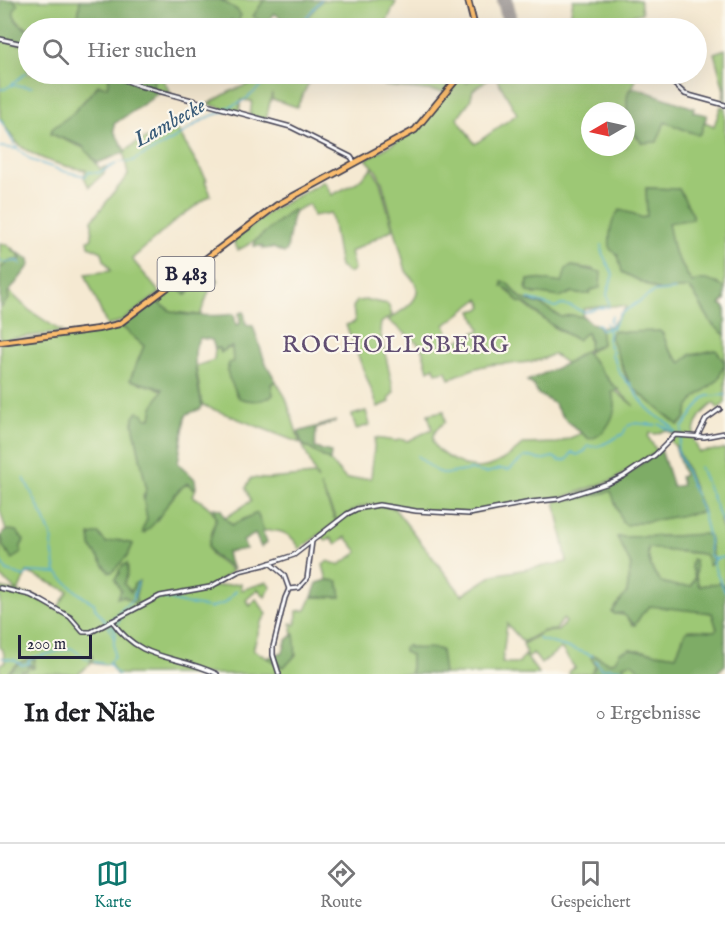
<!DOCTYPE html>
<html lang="de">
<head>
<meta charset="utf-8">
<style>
  :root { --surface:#fff; --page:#f6f6f6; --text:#202124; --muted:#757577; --line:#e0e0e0; --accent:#0f766e }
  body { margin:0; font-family:"IM FELL English",serif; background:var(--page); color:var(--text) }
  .compass { position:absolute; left:581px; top:102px; width:54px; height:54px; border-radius:50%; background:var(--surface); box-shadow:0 6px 24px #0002; rotate:261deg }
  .scale { position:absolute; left:18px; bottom:15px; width:74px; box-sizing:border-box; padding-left:6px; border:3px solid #22223b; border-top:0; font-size:16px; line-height:21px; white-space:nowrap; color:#22223b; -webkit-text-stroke:4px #fbf7ec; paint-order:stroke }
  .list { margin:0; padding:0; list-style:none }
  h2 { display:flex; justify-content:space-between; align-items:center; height:78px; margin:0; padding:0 24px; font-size:26px }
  h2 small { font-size:20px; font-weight:400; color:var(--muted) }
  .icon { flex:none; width:33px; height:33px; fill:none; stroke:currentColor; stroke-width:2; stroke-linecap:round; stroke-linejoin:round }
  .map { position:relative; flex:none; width:725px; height:674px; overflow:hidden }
  .search { position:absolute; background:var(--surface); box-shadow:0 6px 24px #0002; left:18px; right:18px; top:18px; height:66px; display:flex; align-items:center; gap:15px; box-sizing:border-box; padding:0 21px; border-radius:33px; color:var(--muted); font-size:22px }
  .sheet { height:168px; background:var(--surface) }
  nav { display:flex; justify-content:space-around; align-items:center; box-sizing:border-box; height:84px; border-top:2px solid var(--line); background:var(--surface); font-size:16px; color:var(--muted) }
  nav a { display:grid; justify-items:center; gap:3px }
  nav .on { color:var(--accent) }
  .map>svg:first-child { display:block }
  .green { fill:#9dc875; stroke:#607558; stroke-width:1.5; fill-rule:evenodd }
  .forest { fill:#7eac66; stroke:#506750; stroke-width:1.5 }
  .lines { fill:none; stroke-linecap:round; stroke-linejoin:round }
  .stream { stroke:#56afd3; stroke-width:1.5 }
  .runway { stroke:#8c8686; stroke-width:16 }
  .minor-casing { stroke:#424052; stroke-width:6 }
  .major-casing { stroke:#424052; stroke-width:8 }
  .minor { stroke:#fff; stroke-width:3 }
  .major { stroke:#fbbd6e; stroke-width:4.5 }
  .labels { text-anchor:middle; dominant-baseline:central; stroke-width:4.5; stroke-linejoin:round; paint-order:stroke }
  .shield { fill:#fbf7ec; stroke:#636270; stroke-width:1.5 }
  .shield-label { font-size:20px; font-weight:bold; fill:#22223b }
  .water-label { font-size:22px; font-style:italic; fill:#375a78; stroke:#fbf7ec }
  .quarter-label { font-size:24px; letter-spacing:1.5px; fill:#614e72; stroke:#fbf7ec }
</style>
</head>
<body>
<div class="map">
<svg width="725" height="674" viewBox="0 0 725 674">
  <rect width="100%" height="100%" fill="#fbf7ec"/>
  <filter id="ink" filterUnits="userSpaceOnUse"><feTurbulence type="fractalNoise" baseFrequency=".0167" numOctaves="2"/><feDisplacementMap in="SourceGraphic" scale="12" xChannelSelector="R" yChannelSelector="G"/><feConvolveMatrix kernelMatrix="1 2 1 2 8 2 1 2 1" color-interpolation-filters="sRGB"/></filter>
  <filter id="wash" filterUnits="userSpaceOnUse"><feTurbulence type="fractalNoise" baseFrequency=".008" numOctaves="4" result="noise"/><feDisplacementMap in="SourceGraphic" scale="24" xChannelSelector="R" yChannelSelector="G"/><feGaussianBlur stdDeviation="1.35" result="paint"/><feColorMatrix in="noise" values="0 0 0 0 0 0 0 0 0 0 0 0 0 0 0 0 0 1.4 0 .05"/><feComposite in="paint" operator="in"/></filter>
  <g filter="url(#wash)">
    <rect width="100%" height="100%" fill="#f5e9d2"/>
    <g class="green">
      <path d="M13 0H80L77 28H66L64 25 56 27V28C37 28 20 34 13 12L17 5Z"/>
      <path d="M221 0H264L254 16 262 23 258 28H240L237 24 231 28V20H233L237 10Z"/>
      <path d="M322 0H390L396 2 386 23 393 28H301L303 22Z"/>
      <path d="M573 0H640L642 13 629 16 628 28H597L570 20Z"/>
      <path d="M0 39 28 46V74L110 75 107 87 98 85 72 114 52 130 51 134 86 149 100 169 106 167 104 173 89 187 84 177 86 170C64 167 27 157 13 138 8 132 4 124 0 118Z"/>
      <path d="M725 49V104L723 103 724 90 714 53Z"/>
      <path d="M154 74H160L171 94 153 89Z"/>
      <path d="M278 74H313L297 107 272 99V93L266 120 250 115 252 101 241 100 239 113 208 104 229 92 269 76 270 79Z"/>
      <path d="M359 74H446L456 78 445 92 386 86Z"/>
      <path d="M476 74H491L490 78 473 90 470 101 457 118 475 144 517 114 494 74H638L632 89 629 90V118L637 138 662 128 665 122 690 132H701L705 122 714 126 721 106 725 108V288L716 283H692L674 252 667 222 693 219V215L679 189 646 188 648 215 642 218 634 214 615 252 621 261 622 272 659 291 689 288 693 292 712 324 725 335V403L718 409 714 403C700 414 697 418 693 435L674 434 666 430 656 434 650 433 648 437 657 451 615 479 564 497 505 505 470 513 418 510 371 504 357 508 337 521 320 485 336 522 300 549C292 534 281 529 264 531L257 513 232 525 225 518 251 501 246 488 251 478 268 479 314 475 318 480 302 444 330 461 346 479 371 478 375 438 397 441 399 439 408 441 432 429 428 414 444 411 445 422C442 425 437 428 435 432 423 450 464 467 477 468 493 468 512 455 523 444L558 443 582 433 604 431 615 407 612 392 614 390 634 406 612 384 587 353 602 344 600 328 612 325 626 307C619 304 591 307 584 309L582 317 571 315 561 317 540 304 522 299 507 283 506 290 555 328 577 340 587 332 590 346 587 350 566 363 553 354C534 366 508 362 489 365 475 367 462 373 449 379L446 371 436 373 434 367 428 370 421 346 388 320C399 312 425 300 415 283 413 279 409 275 406 271L382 182 376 170 366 159 409 135 460 76 467 83ZM590 111H626V147H590ZM572 266 593 269 600 275V280L591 290 577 294 572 292 567 295 534 294 526 288 528 280 537 279 562 284ZM479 299 483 306 480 309 472 311 480 330 452 344 445 325ZM613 331 663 334 668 348 681 363 704 352 716 350 725 363 718 380 696 397 688 408 685 419 679 425 641 395 627 380 611 337Z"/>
      <path d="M175 126 207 180 205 181 211 195 176 220 132 259 160 293 123 320 107 326 86 276V274L111 271 104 260 102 252 89 246 88 240 92 238V220L128 175 124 154 125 151 139 141 158 135Z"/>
      <path d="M372 168 380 182 393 229 350 252 354 269 349 273 340 267 331 213 313 216 309 204 295 211 292 210C273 224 259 241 238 250L233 241 269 212 324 181 332 195 357 182Z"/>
      <path d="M0 243C10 245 18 251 21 261L10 260 0 269Z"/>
      <path d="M213 274 219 281 210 289 200 315 173 312 155 301 175 284 186 295Z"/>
      <path d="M10 292 29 310 62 332 0 340V308L9 299 8 293Z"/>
      <path d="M367 300 388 304 392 315 381 323 380 331 394 392 389 398 390 402 378 407 346 325 355 322 353 307 357 301Z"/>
      <path d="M120 325 144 346 130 380 163 390 153 408 151 418 133 423 146 486V492L143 496 147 519 145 532 182 486 188 483 192 488H196L193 496C225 516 215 516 208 548L212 556 232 571 212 587 241 583V590L267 582 271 587 265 597 258 589 246 600 250 606 256 599 267 614 261 623 253 650 283 667 296 655 291 623 296 625 297 611 306 610 312 597H341L338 581 327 580 323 565 328 561 339 565 358 552 346 537 336 544 331 538 326 541 321 535C345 516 362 501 394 508L462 595 493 575 567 562 555 501 586 497 612 491 622 522 626 525 702 512 685 465 675 446 670 441 675 436 693 437 699 452 725 449V518L720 520 725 540V586L720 583 699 586 696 577 695 560V577L691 587 676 586 661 582C653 573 647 560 648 548H651C660 551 702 553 705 555 707 556 708 562 709 564L713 562 709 535 618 537 631 565 627 592 612 612 615 614 625 615 633 625C640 620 641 611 649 607 657 603 701 612 712 613L717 629 714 631 689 630 685 633 676 656 630 649 615 661 609 663 596 656 595 670 590 674H569V671L575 668 561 648 541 664 533 653 528 658 523 644 543 632 558 631 566 622 563 619 556 630 543 631 523 642 507 624 502 663H519L525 655 539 674H444L441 662 411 649 409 646 407 652 411 655V674H116L110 663 105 665 92 663V654L90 664 78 674H21V670L32 665V660C22 658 13 668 6 674H0V664L5 662 3 650 0 647V588L18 592 0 576V535L7 554 23 543 13 531H6L0 510V343L107 330ZM103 540 109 544 117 540 133 544 128 555 112 572H109L95 553ZM123 565 128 566 123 584 131 592 138 582 135 600 133 602 120 595 121 591 115 579ZM27 572 68 591 57 609 34 596 18 592Z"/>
      <path d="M219 347 221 352 232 347 233 361 229 378 234 384 236 395C249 400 262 403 273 395L271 384 276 381 286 398 300 443 202 405 196 366 214 360 215 349Z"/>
      <path d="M366 411 370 425 356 429 352 415Z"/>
      <path d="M632 662 649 674H628L623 665Z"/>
    </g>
    <g class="forest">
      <path d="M0 0H13L18 5C7 15 19 25 28 30V45L0 39Z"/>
      <path d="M80 0H221L237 10 241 15 237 24 231 20V28H182L179 23 175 21 163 28H77Z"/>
      <path d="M264 0H322L303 22 301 28H294L274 13 265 25 253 16Z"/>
      <path d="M109 74H154L153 89 159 91 151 99 114 124V131L126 152 97 163 82 146 51 134 52 129 72 114 99 85 107 87 110 75Z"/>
      <path d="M636 88 694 108 693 112 707 115 701 133 698 135 665 122 657 142 642 143C631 131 623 106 629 90Z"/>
      <path d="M646 188 679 189 693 215V219L668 223 674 252 692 283C703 276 714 282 725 288V300L720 304 725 307V335L712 324 693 292 689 288 660 291 622 272 618 255 610 249C609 237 610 219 620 210L634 214 642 218 647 216Z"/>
      <path d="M292 210 295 211 292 219 287 250 284 253 273 248 263 249 262 246H254L255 241Z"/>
      <path d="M11 249 29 259 30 265 8 293 9 299 0 308V269L10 260H21L19 255Z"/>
      <path d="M203 264 213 274 185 295 175 284Z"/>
      <path d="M572 266 601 272 600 288 591 290 589 294H577L572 292 560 297 527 292 528 280 537 279 562 283 566 269Z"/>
      <path d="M502 282 507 283 522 299 540 304 561 317 571 315 584 317 590 323 596 324 600 328 602 344 588 351 590 341 587 332 577 340 552 325 526 304 518 302 510 291 502 286Z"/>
      <path d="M155 301C161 304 166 308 171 311 184 317 220 316 234 314L236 325 240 324 239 313 244 312 246 325 253 326 265 362 276 381 271 384 273 395C264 402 250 402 239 398L229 378 227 370 229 363 233 361 232 347 227 348 221 353 219 348 215 349 212 340 200 338C189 349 199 390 202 406L201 409 187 414 185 419 178 463 195 479 196 488H192L188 483C168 494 162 522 143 533V528L147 519 144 502 146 486 133 423 134 417 138 412 144 414 145 418H151L153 407 163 389 130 380 144 346 120 325Z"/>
      <path d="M613 330 623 332 660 331 663 334 668 348 681 363 691 354C700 355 707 351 716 350L725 363 718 380 696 397 688 408 685 419 678 425 631 386 610 337Z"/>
      <path d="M585 351 612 384 619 390 612 392C613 396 616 403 615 407 613 420 604 437 589 439 579 431 558 416 555 404L538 394 534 386 527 381 570 362Z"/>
      <path d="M336 421 316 429 315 448 331 452 330 461 302 444 298 432Z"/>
      <path d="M675 445 685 465 703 512 626 525 622 522 611 491 574 499 576 495 619 480 661 450 673 487 682 485 680 477 684 475Z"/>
      <path d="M213 508 221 509 225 518 232 525 257 513 264 531 262 532 267 542 261 547 255 534 243 541 246 549 227 552 229 562 234 570 213 555 208 547 216 519Z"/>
      <path d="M10 530 16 531 24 540 21 546V553L12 559 2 545 3 541 1 539 3 532Z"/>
      <path d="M95 534H99L106 543 117 540 133 544 128 555 112 572H109L91 547 90 535Z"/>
      <path d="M702 534 709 535 713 562 709 565C708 563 707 557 705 555 701 552 660 551 651 548H648C647 560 653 574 661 582L676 586H691L695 577 691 567 692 559 695 560 696 577 699 586 720 583 725 586V665L716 674H649L643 670 640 671C633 664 634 661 623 665L628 674H590L596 666 591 658 593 655 609 663 615 661 620 652 630 649 676 656 685 633 688 630 714 631 717 629 712 613 650 606 641 615 635 625 622 613 615 614 612 612 627 592 631 565 617 537 674 536Z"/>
      <path d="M127 563 128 572 124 584 131 592 134 584 139 581 135 597 137 602 135 604 124 596 117 598 121 591 115 579 120 573 119 570Z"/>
      <path d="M327 580 338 581 341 597H312L317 583Z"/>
      <path d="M294 634C296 651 299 656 283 667L267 658 283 652 286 641Z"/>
      <path d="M407 646C417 652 429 645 441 650L444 674H411V655L404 652V648Z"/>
      <path d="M28 659H35L34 668 31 669 32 665H29L27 671H21V674H6L19 663Z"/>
    </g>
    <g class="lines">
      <g class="stream">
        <path d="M303 28 305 19 321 0"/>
        <path d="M12 84 26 73"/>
        <path d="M0 89H5L11 85 32 87"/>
        <path d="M226 108C250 101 256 89 273 74"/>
        <path d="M224 112 225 111"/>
        <path d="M0 119 17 149"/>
        <path d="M0 147 18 149 31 160 66 172 86 176 89 172 98 173 116 164"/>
        <path d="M132 161C145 154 159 148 172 140 189 130 202 117 223 112"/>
        <path d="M120 162H130"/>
        <path d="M602 245V253L613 274 607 294 609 304"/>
        <path d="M0 260 2 262 19 261 21 265"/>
        <path d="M528 299 555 307 562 305 571 306 583 312"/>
        <path d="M599 308 609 307"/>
        <path d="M585 312 597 308"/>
        <path d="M606 323 609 332 608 343 610 345H609L613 352 611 354 614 358 619 372 628 383H630C637 395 645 408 657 416 664 421 670 424 676 432"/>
        <path d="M596 324H599L601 330 608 329"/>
        <path d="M608 328H612L610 320 612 316"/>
        <path d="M612 328 620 314 654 292 675 290"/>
        <path d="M659 424 674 432"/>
        <path d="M628 426 634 423 656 425"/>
        <path d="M682 433V428L704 398 708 396 725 395"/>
        <path d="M681 438 677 449 702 511 709 538 710 556 714 559 725 557"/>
        <path d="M417 456 436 471 446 474 470 470 486 473 500 469 509 470 524 457H531L540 460 553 457 560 461 567 460 572 452 577 455 585 451 588 446C600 449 612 439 623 434L626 428"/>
        <path d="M700 467 725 529"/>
        <path d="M24 478 45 520 53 541 51 543 56 572"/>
        <path d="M716 559 712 562 713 564 725 592"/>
        <path d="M0 560 7 571 24 577 28 572 57 573C69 584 81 598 94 603L95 608 106 622"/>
        <path d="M158 599 163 597 166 599 185 604"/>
        <path d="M187 604 206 607"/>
        <path d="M209 608 225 603 236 591"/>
        <path d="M111 620 133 599 138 582"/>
        <path d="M117 624 120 618"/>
        <path d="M108 625 114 638"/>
        <path d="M111 625 114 627 116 637 114 638V657L109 662 113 670 118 674"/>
        <path d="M539 639C557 645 575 648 593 656"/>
        <path d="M2 658 14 660 22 665 30 663 28 661 32 658 71 648 89 660"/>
        <path d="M595 660 601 669 609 668 632 671 674 674"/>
        <path d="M94 662 110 665"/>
      </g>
      <path class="runway" d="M505 0 511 28"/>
    </g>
  </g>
  <g filter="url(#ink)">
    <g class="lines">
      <defs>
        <g id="minor">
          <path d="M542 28C559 22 576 22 594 28"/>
          <path d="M0 39 28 45"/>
          <path d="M109 74 140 86 291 127 351 157 355 163"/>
          <path d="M663 74 685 94 725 105"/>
          <path d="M697 437 706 419 720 409"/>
          <path d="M270 563 284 575 289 589"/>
          <path d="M0 588 30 595 42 601 70 617 83 632H91L160 596 210 587 239 571 264 565 294 555 347 514 357 509 379 505 416 511 469 514 531 502 559 499 609 483 624 476 655 455 675 435 704 437 725 433"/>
          <path d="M112 621C141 663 177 654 217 674"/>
          <path d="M279 674 273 655V647L285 598 289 589 299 588 307 579 312 541"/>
        </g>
        <g id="major">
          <path d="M468 0 475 28"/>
          <path d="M0 342 98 329 119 324 277 205 415 130 461 74"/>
        </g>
      </defs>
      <use href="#minor" class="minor-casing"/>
      <use href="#major" class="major-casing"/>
      <use href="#minor" class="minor"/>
      <use href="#major" class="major"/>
    </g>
  </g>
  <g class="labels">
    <rect class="shield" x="157.5" y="257" width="57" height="34" rx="4.5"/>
    <g class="shield-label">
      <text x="186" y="274">B 483</text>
    </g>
    <g class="water-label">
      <text transform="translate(170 123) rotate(-29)">Lambecke</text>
    </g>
    <g class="quarter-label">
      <text x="396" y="345">ROCHOLLSBERG</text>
    </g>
  </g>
</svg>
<svg class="compass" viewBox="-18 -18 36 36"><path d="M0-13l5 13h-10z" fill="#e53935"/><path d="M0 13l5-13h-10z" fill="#757577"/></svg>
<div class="scale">200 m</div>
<div class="search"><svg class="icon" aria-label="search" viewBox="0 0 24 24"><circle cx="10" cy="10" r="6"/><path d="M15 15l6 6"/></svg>Hier suchen</div>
</div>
<section class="sheet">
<h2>In der Nähe<small>0 Ergebnisse</small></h2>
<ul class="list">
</ul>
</section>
<nav>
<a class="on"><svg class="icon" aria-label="map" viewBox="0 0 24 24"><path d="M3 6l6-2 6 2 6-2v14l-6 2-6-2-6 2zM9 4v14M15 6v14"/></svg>Karte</a>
<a><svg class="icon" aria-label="directions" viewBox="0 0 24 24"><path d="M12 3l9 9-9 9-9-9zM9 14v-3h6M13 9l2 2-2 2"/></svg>Route</a>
<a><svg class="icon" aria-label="saved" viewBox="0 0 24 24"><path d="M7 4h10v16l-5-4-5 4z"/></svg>Gespeichert</a>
</nav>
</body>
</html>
